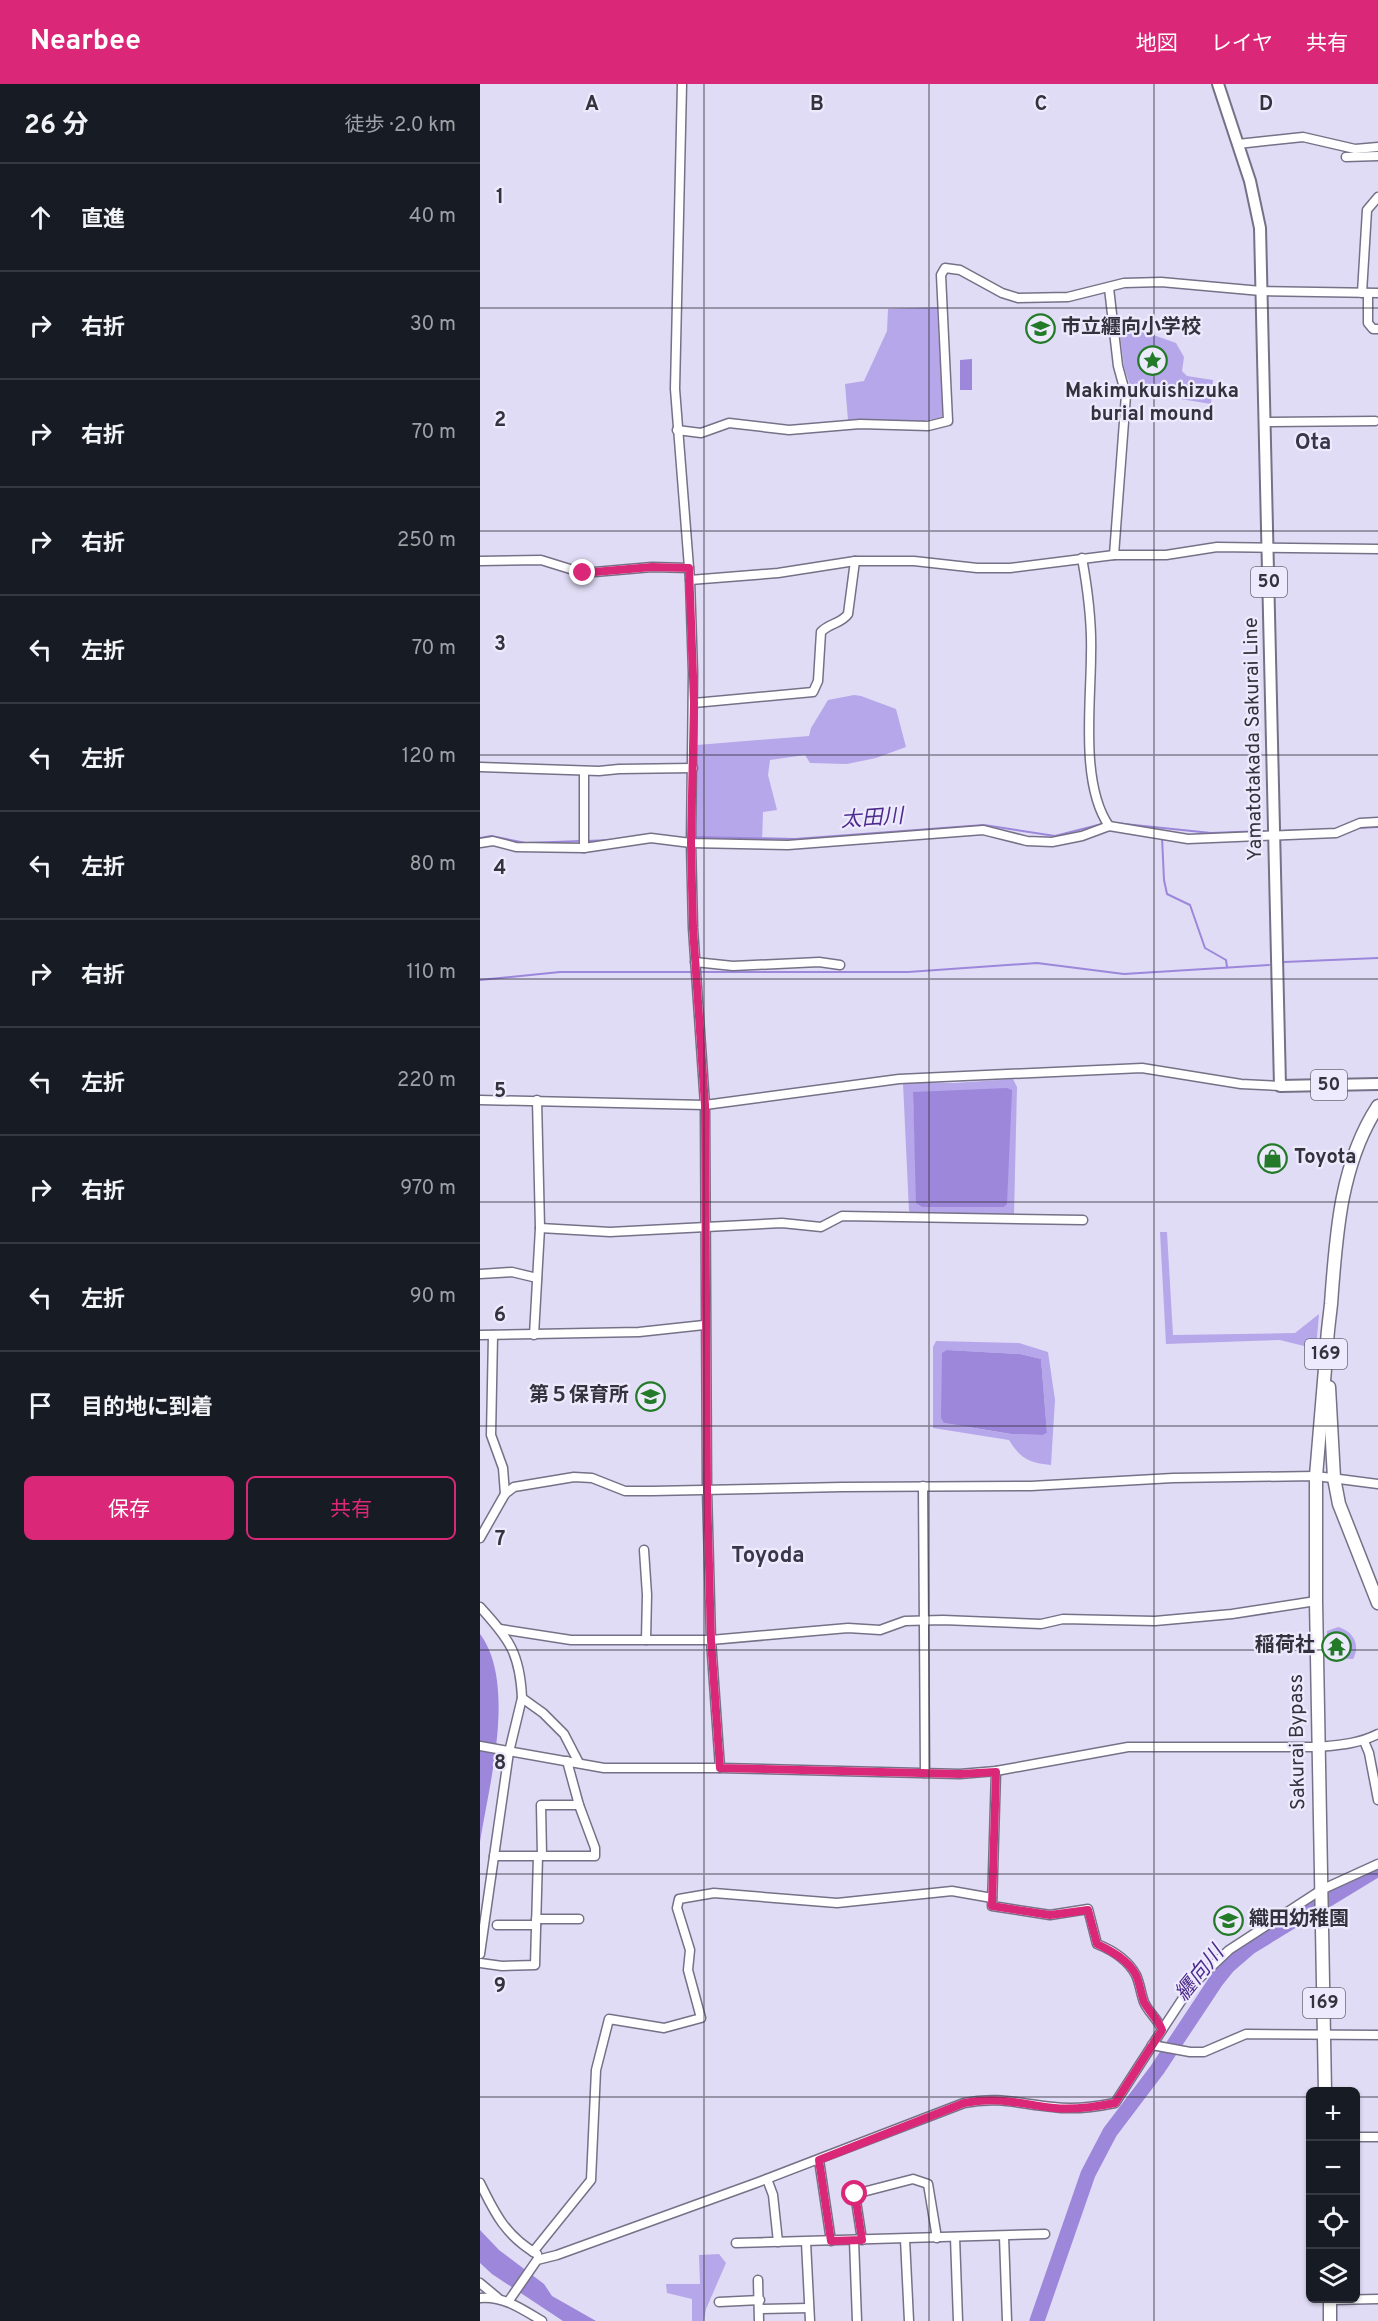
<!DOCTYPE html>
<html lang="ja">
<head>
<meta charset="utf-8">
<style>
  :root { --surface:#171b24; --page:#242831; --text:#f1f3f6; --muted:#9ea1a6; --line:#363941; --accent:#db2777 }
  body { margin:0; font-family:Overpass,"Noto Sans JP",sans-serif; background:var(--page); color:var(--text) }
  .controls { position:absolute; right:18px; bottom:18px; display:grid; overflow:hidden; border-radius:9px; box-shadow:0 2px 4px #0004 }
  .controls button { width:54px; height:54px; display:grid; place-items:center; padding:0; border:0; border-bottom:2px solid var(--line); background:var(--surface); color:var(--text); font:30px sans-serif }
  .stop { position:absolute; width:18px; height:18px; margin:-14px; border:4px solid #db2777; border-radius:50%; background:#fff }
  .stop.end { background:#db2777; border-color:#fff; box-shadow:0 2px 6px #0008 }
  .list { margin:0; padding:0; list-style:none }
  h2 { display:flex; justify-content:space-between; align-items:center; height:78px; margin:0; padding:0 24px; font-size:26px }
  h2 small { font-size:20px; font-weight:400; color:var(--muted) }
  .list li { display:grid; grid-template-columns:39px 1fr auto; gap:18px; align-items:center; box-sizing:border-box; height:108px; padding:0 24px; border-top:2px solid var(--line) }
  .list b { display:block; font-size:22px; white-space:nowrap }
  .list em { font-size:20px; font-style:normal; color:var(--muted) }
  .actions { display:flex; gap:12px; padding:18px 24px }
  .actions a { flex:1; padding:14px 0; border:2px solid var(--accent); border-radius:9px; text-align:center; font-size:21px; color:var(--accent) }
  .actions .main { background:var(--accent); color:#fff }
  .icon { flex:none; width:33px; height:33px; fill:none; stroke:currentColor; stroke-width:2; stroke-linecap:round; stroke-linejoin:round }
  .map { position:relative; flex:none; width:898px; height:2237px; overflow:hidden }
  header { display:flex; align-items:center; gap:36px; box-sizing:border-box; height:84px; padding:0 30px; background:var(--accent); color:#fff }
  header strong { font-size:28px }
  nav { display:flex; gap:33px; margin-inline-start:auto; font-size:21px }
  main { display:flex }
  aside { flex:1; background:var(--surface) }
  .map>svg:first-child { display:block }
  .green { fill:#b6a7ea; fill-rule:evenodd }
  .water { fill:#9c87db }
  .lines { fill:none; stroke-linecap:round; stroke-linejoin:round }
  .stream { stroke:#9c87db; stroke-width:2 }
  .river { stroke:#9c87db; stroke-width:15 }
  .minor-casing { stroke:#767187; stroke-width:11 }
  .major-casing { stroke:#767187; stroke-width:14 }
  .highway-casing { stroke:#767187; stroke-width:15 }
  .minor { stroke:#fff; stroke-width:8 }
  .major { stroke:#fff; stroke-width:10 }
  .highway { stroke:#fff; stroke-width:12 }
  .route { stroke:#db2777; stroke-width:8 }
  .grid { fill:none; stroke:#34323c; stroke-width:1.5; stroke-opacity:0.55 }
  .labels { text-anchor:middle; dominant-baseline:central; stroke-width:4.5; stroke-linejoin:round; paint-order:stroke }
  .shield { fill:#eeeafe; stroke:#6c6976; stroke-width:1.5 }
  .shield-label { font-size:18px; font-weight:bold; fill:#34323c }
  .poi-label { font-size:20px; font-weight:bold; fill:#34323c; stroke:#eeeafe; text-anchor:start }
  .street-label { font-size:20px; fill:#34323c; stroke:#eeeafe }
  .water-label { font-size:21px; font-style:italic; fill:#4d2b8d; stroke:#eeeafe }
  .quarter-label { font-size:22px; font-weight:bold; fill:#3a3649; stroke:#eeeafe }
  .grid-label { font-size:20px; text-anchor:middle; font-weight:bold; fill:#34323c; stroke:#eeeafe; stroke-width:4.5; stroke-linejoin:round; paint-order:stroke }
</style>
</head>
<body>
<header>
<strong>Nearbee</strong>
<nav><a>地図</a><a>レイヤ</a><a>共有</a></nav>
</header>
<main>
<aside>
<h2>26 分<small>徒歩 · 2.0 km</small></h2>
<ul class="list">
<li><svg class="icon" aria-label="ahead" viewBox="0 0 24 24"><path d="M12 20V5M6 11l6-6 6 6"/></svg><div><b>直進</b></div><em>40 m</em></li>
<li><svg class="icon" aria-label="right" viewBox="0 0 24 24"><path d="M7 20v-9h11M14 6l5 5-5 5"/></svg><div><b>右折</b></div><em>30 m</em></li>
<li><svg class="icon" aria-label="right" viewBox="0 0 24 24"><path d="M7 20v-9h11M14 6l5 5-5 5"/></svg><div><b>右折</b></div><em>70 m</em></li>
<li><svg class="icon" aria-label="right" viewBox="0 0 24 24"><path d="M7 20v-9h11M14 6l5 5-5 5"/></svg><div><b>右折</b></div><em>250 m</em></li>
<li><svg class="icon" aria-label="left" viewBox="0 0 24 24"><path d="M17 20v-9H6M10 6l-5 5 5 5"/></svg><div><b>左折</b></div><em>70 m</em></li>
<li><svg class="icon" aria-label="left" viewBox="0 0 24 24"><path d="M17 20v-9H6M10 6l-5 5 5 5"/></svg><div><b>左折</b></div><em>120 m</em></li>
<li><svg class="icon" aria-label="left" viewBox="0 0 24 24"><path d="M17 20v-9H6M10 6l-5 5 5 5"/></svg><div><b>左折</b></div><em>80 m</em></li>
<li><svg class="icon" aria-label="right" viewBox="0 0 24 24"><path d="M7 20v-9h11M14 6l5 5-5 5"/></svg><div><b>右折</b></div><em>110 m</em></li>
<li><svg class="icon" aria-label="left" viewBox="0 0 24 24"><path d="M17 20v-9H6M10 6l-5 5 5 5"/></svg><div><b>左折</b></div><em>220 m</em></li>
<li><svg class="icon" aria-label="right" viewBox="0 0 24 24"><path d="M7 20v-9h11M14 6l5 5-5 5"/></svg><div><b>右折</b></div><em>970 m</em></li>
<li><svg class="icon" aria-label="left" viewBox="0 0 24 24"><path d="M17 20v-9H6M10 6l-5 5 5 5"/></svg><div><b>左折</b></div><em>90 m</em></li>
<li><svg class="icon" aria-label="arrive" viewBox="0 0 24 24"><path d="M6 21V4h12l-3 4 3 4H6"/></svg><div><b>目的地に到着</b></div></li>
</ul>
<div class="actions"><a class="main">保存</a><a>共有</a></div>
</aside>
<div class="map">
<svg width="898" height="2237" viewBox="0 0 898 2237">
  <rect width="100%" height="100%" fill="#e1dcf5"/>
  <g class="green">
    <path d="M457 223 463 333 439 338 368 336 365 300 384 297 407 247 408 225Z"/>
    <path d="M662 247 696 259 704 273 702 287 707 292 733 296 731 320 652 307 644 283 640 250Z"/>
    <path d="M374 611 381 612 416 625 426 663 396 674 367 680 330 679 325 671 290 676 288 691 297 726 283 728 282 758 216 757 217 661 329 652 331 644 348 616Z"/>
    <path d="M533 995 537 1003 534 1131H433L429 1127 423 999H475ZM433 1008H476L524 1123H442L437 1119Z"/>
    <path d="M680 1148H687L693 1251 815 1249 839 1230 836 1265 800 1256 686 1260Z"/>
    <path d="M456 1257 539 1259 568 1268 575 1316 571 1381C549 1379 540 1374 529 1356L453 1344V1263ZM467 1266 540 1270 561 1275 567 1349 563 1351 530 1350 464 1339Z"/>
    <path d="M858 1543C873 1547 881 1561 873 1575L856 1574 846 1565 847 1547Z"/>
    <path d="M239 2170 246 2179 226 2225 224 2237H212V2215L187 2209 186 2200H220L219 2171Z"/>
  </g>
  <g class="water">
    <path d="M492 275V306H480V276Z"/>
    <path d="M527 1004 532 1006 527 1120 524 1123H442L436 1119 433 1008Z"/>
    <path d="M467 1266 540 1270 561 1275 567 1349 563 1351 531 1350 464 1339 461 1334 462 1269Z"/>
    <path d="M0 1550C37 1600 9 1700 0 1758Z"/>
    <path d="M0 2146 19 2166 64 2200 72 2212 116 2237H83L12 2190 0 2179Z"/>
  </g>
  <g class="lines">
    <g class="stream">
      <path d="M635 739 731 749 784 747"/>
      <path d="M877 744 898 743"/>
      <path d="M800 747 823 746"/>
      <path d="M215 753 315 755 504 741 575 752 626 739"/>
      <path d="M682 753 684 796 687 810 710 821 725 864 746 876 747 883"/>
      <path d="M0 754 11 752 46 759 101 757"/>
      <path d="M107 757 131 756"/>
      <path d="M804 878 898 874"/>
      <path d="M218 888H428L557 879 644 890 789 881"/>
      <path d="M0 896 80 888H213"/>
    </g>
    <path class="river" d="M557 2237 608 2090 630 2048 677 1986 736 1897 748 1882 770 1863 898 1785"/>
    <defs>
      <g id="minor">
        <path d="M202 0 195 305 210 496 213 589 211 759 213 844 225 1021 227 1406 231 1556 240 1684"/>
        <path d="M758 60 823 53 875 65 898 63"/>
        <path d="M866 73 898 72"/>
        <path d="M629 204 638 282 646 311 634 471"/>
        <path d="M882 209 887 126 898 113"/>
        <path d="M888 209V239L893 245H898"/>
        <path d="M785 338 895 337"/>
        <path d="M197 346 221 349 249 339 309 346 380 340 448 342 468 337 461 191 465 184 480 186 522 209 538 214 588 213 644 199 681 198 781 207 898 209"/>
        <path d="M602 474C608 507 612 538 611 570 611 620 600 700 629 742"/>
        <path d="M0 477 61 476 103 489 172 483 209 484"/>
        <path d="M210 496 298 489 375 477H434L497 484H530L634 471H686L737 463 898 465"/>
        <path d="M214 619 333 608 338 597 341 548C349 539 361 540 368 530L375 477"/>
        <path d="M0 683 119 687 139 685 213 684"/>
        <path d="M0 759 13 757 36 763 104 764 171 754 211 759 308 761 503 746 547 757 572 758 602 752 629 742 708 755 856 749 880 739 898 738"/>
        <path d="M104 764V687"/>
        <path d="M215 878 253 882 339 878 360 881"/>
        <path d="M0 1016 225 1021 419 995 662 984 761 1000 800 1002"/>
        <path d="M60 1144 130 1148 302 1139 341 1143 362 1132 603 1136"/>
        <path d="M0 1190 32 1188 57 1194"/>
        <path d="M0 1251 159 1248 224 1241"/>
        <path d="M13 1251 11 1351 23 1384 25 1410"/>
        <path d="M54 1251 60 1144 57 1016"/>
        <path d="M443 1402 445 1689"/>
        <path d="M0 1454 25 1410 34 1403 94 1393 112 1394 145 1407H172L362 1403 551 1402 693 1394 836 1392 898 1400"/>
        <path d="M164 1466 167 1511 166 1556"/>
        <path d="M0 1523C29 1555 40 1569 42 1614L63 1629 84 1650 99 1679"/>
        <path d="M20 1545 91 1556H231L368 1544 400 1546 425 1537 463 1536 561 1540 583 1535 675 1537 752 1530 836 1517"/>
        <path d="M884 1657 889 1669 898 1716"/>
        <path d="M0 1662 124 1684H240L480 1690 516 1687 648 1663H838C859 1661 878 1660 898 1650"/>
        <path d="M14 1772H115V1764L99 1721 87 1677"/>
        <path d="M62 1772 61 1721H99"/>
        <path d="M56 1835H99"/>
        <path d="M17 1841H56"/>
        <path d="M0 1870 29 1668 42 1614"/>
        <path d="M0 1879 22 1882 55 1881 58 1772"/>
        <path d="M682 1946 711 1902 749 1866 841 1806 898 1780"/>
        <path d="M672 1961 710 1968H724L766 1950 898 1951"/>
        <path d="M876 2053H898"/>
        <path d="M339 2076 351 2157"/>
        <path d="M287 2095 293 2111 298 2158"/>
        <path d="M0 2099C15 2130 26 2152 57 2170"/>
        <path d="M524 2152 527 2237"/>
        <path d="M475 2153 478 2237"/>
        <path d="M425 2155 429 2237"/>
        <path d="M374 2156 377 2237"/>
        <path d="M382 2156 375 2110 433 2095 448 2100 457 2154"/>
        <path d="M326 2158 330 2237"/>
        <path d="M256 2159 565 2150"/>
        <path d="M53 2168 111 2096 116 1986 129 1935 184 1944 221 1934 208 1886 210 1866 197 1824 199 1815 234 1809 357 1819 472 1807 512 1814"/>
        <path d="M278 2196 279 2237"/>
        <path d="M0 2199 18 2214"/>
        <path d="M0 2214C24 2212 42 2225 62 2237"/>
        <path d="M850 2216 898 2215"/>
        <path d="M28 2218 57 2176 77 2171 276 2099 484 2019C519 2012 540 2020 573 2023 594 2026 615 2023 635 2019L682 1946C678 1935 668 1928 664 1918 661 1910 660 1900 656 1891 648 1876 632 1866 617 1860L608 1825 570 1831 512 1822 516 1687"/>
        <path d="M239 2218 280 2216"/>
        <path d="M280 2225 329 2224"/>
      </g>
      <path id="major" d="M738 0 770 97 780 144 800 1002 898 1000"/>
      <g id="highway">
        <path d="M847 1280C845 1261 849 1240 851 1220 856 1152 860 1080 898 1022"/>
        <path d="M849 1303 854 1394 859 1420 898 1519"/>
        <path d="M845 2008 836 1517V1392L846 1273"/>
        <path d="M850 2237V2214"/>
      </g>
    </defs>
    <use href="#minor" class="minor-casing"/>
    <use href="#major" class="major-casing"/>
    <use href="#highway" class="highway-casing"/>
    <use href="#minor" class="minor"/>
    <use href="#major" class="major"/>
    <use href="#highway" class="highway"/>
  </g>
  <g class="lines">
    <path class="route" d="M103 489 172 483 209 484 214 619 211 759 213 844 225 1021 227 1406 231 1556 240 1684 480 1690 516 1688 512 1822 570 1831 608 1826 617 1860C632 1867 648 1876 656 1891 660 1900 661 1910 664 1918 669 1928 678 1935 682 1946L635 2019C615 2023 594 2026 574 2024 540 2020 519 2012 484 2019L339 2076 351 2157 382 2156 375 2110"/>
  </g>
  <path class="grid" d="M224 0V2237M449 0V2237M674 0V2237M0 224H898M0 447H898M0 671H898M0 895H898M0 1118H898M0 1342H898M0 1566H898M0 1790H898M0 2013H830M876 2013H898"/>
  <defs>
    <symbol id="school-ring" viewBox="-11 -11 22 22"><circle r="9.5" fill="#eeeafe" stroke="#237b29" stroke-width="1.5"/><path d="M0-5L7-2L0 1L-7-2ZM-4 1L0 2.5L4 1V4Q0 6-4 4Z" fill="#237b29"/></symbol>
    <symbol id="sight-ring" viewBox="-11 -11 22 22"><circle r="9.5" fill="#eeeafe" stroke="#237b29" stroke-width="1.5"/><path d="M0-6L1.8-2.2L6-1.7L2.9 1.2L3.7 5.4L0 3.3L-3.7 5.4L-2.9 1.2L-6-1.7L-1.8-2.2Z" fill="#237b29"/></symbol>
    <symbol id="shop-ring" viewBox="-11 -11 22 22"><circle r="9.5" fill="#eeeafe" stroke="#237b29" stroke-width="1.5"/><path d="M-5-2.5h2.3a2.7 3.5 0 0 1 5.4 0H5L5.5 6h-11ZM-1.5-2.5h3a1.5 2.3 0 0 0-3 0Z" fill="#237b29"/></symbol>
    <symbol id="temple-ring" viewBox="-11 -11 22 22"><circle r="9.5" fill="#eeeafe" stroke="#237b29" stroke-width="1.5"/><path d="M0-6L5-2H3V0L6.5 2.5H4V6H1.5V3h-3V6H-4V2.5H-6.5L-3 0V-2H-5Z" fill="#237b29"/></symbol>
  </defs>
  <g fill-rule="evenodd">
    <use href="#school-ring" x="544" y="228" width="33" height="33"/>
    <use href="#sight-ring" x="656" y="260" width="33" height="33"/>
    <use href="#shop-ring" x="776" y="1058" width="33" height="33"/>
    <use href="#school-ring" x="154" y="1296" width="33" height="33"/>
    <use href="#temple-ring" x="840" y="1546" width="33" height="33"/>
    <use href="#school-ring" x="732" y="1820" width="33" height="33"/>
  </g>
  <g class="labels">
    <g class="shield">
      <rect x="771" y="483" width="36" height="30" rx="4.5"/>
      <rect x="831" y="986" width="36" height="30" rx="4.5"/>
      <rect x="825" y="1255" width="42" height="30" rx="4.5"/>
      <rect x="823" y="1904" width="42" height="30" rx="4.5"/>
    </g>
    <g class="shield-label">
      <text x="789" y="498">50</text>
      <text x="849" y="1001">50</text>
      <text x="846" y="1270">169</text>
      <text x="844" y="1919">169</text>
    </g>
    <g class="poi-label">
      <text x="581" y="244">市立纒向小学校</text>
      <text x="672" y="308" text-anchor="middle">Makimukuishizuka<tspan x="672" dy="23">burial mound</tspan></text>
      <text x="814" y="1074">Toyota</text>
      <text x="149" y="1312" text-anchor="end">第５保育所</text>
      <text x="835" y="1562" text-anchor="end">稲荷社</text>
      <text x="769" y="1836">織田幼稚園</text>
    </g>
    <g class="street-label">
      <text transform="translate(774 655) rotate(-91)">Yamatotakada Sakurai Line</text>
      <text transform="translate(818 1658) rotate(-91)">Sakurai Bypass</text>
    </g>
    <g class="water-label">
      <text transform="translate(392 735) rotate(-4)">太田川</text>
      <text transform="translate(720 1890) rotate(-51)">纒向川</text>
    </g>
    <g class="quarter-label">
      <text x="833" y="359">Ota</text>
      <text x="288" y="1472">Toyoda</text>
    </g>
  </g>
  <g class="grid-label">
    <text x="112" y="26">A</text>
    <text x="337" y="26">B</text>
    <text x="561" y="26">C</text>
    <text x="786" y="26">D</text>
    <text x="20" y="119">1</text>
    <text x="20" y="342">2</text>
    <text x="20" y="566">3</text>
    <text x="20" y="790">4</text>
    <text x="20" y="1013">5</text>
    <text x="20" y="1237">6</text>
    <text x="20" y="1461">7</text>
    <text x="20" y="1685">8</text>
    <text x="20" y="1908">9</text>
  </g>
</svg>
<div class="controls">
<button>+</button>
<button>−</button>
<button><svg class="icon" aria-label="locate" viewBox="0 0 24 24"><circle cx="12" cy="12" r="6"/><path d="M12 2v4M12 18v4M2 12h4M18 12h4"/></svg></button>
<button><svg class="icon" aria-label="layers" viewBox="0 0 24 24"><path d="M12 4l9 5-9 5-9-5zM3 14l9 5 9-5"/></svg></button>
</div>
<div class="stop" style="left:375px;top:2110px"></div>
<div class="stop end" style="left:103px;top:489px"></div>
</div>
</main>
</body>
</html>
